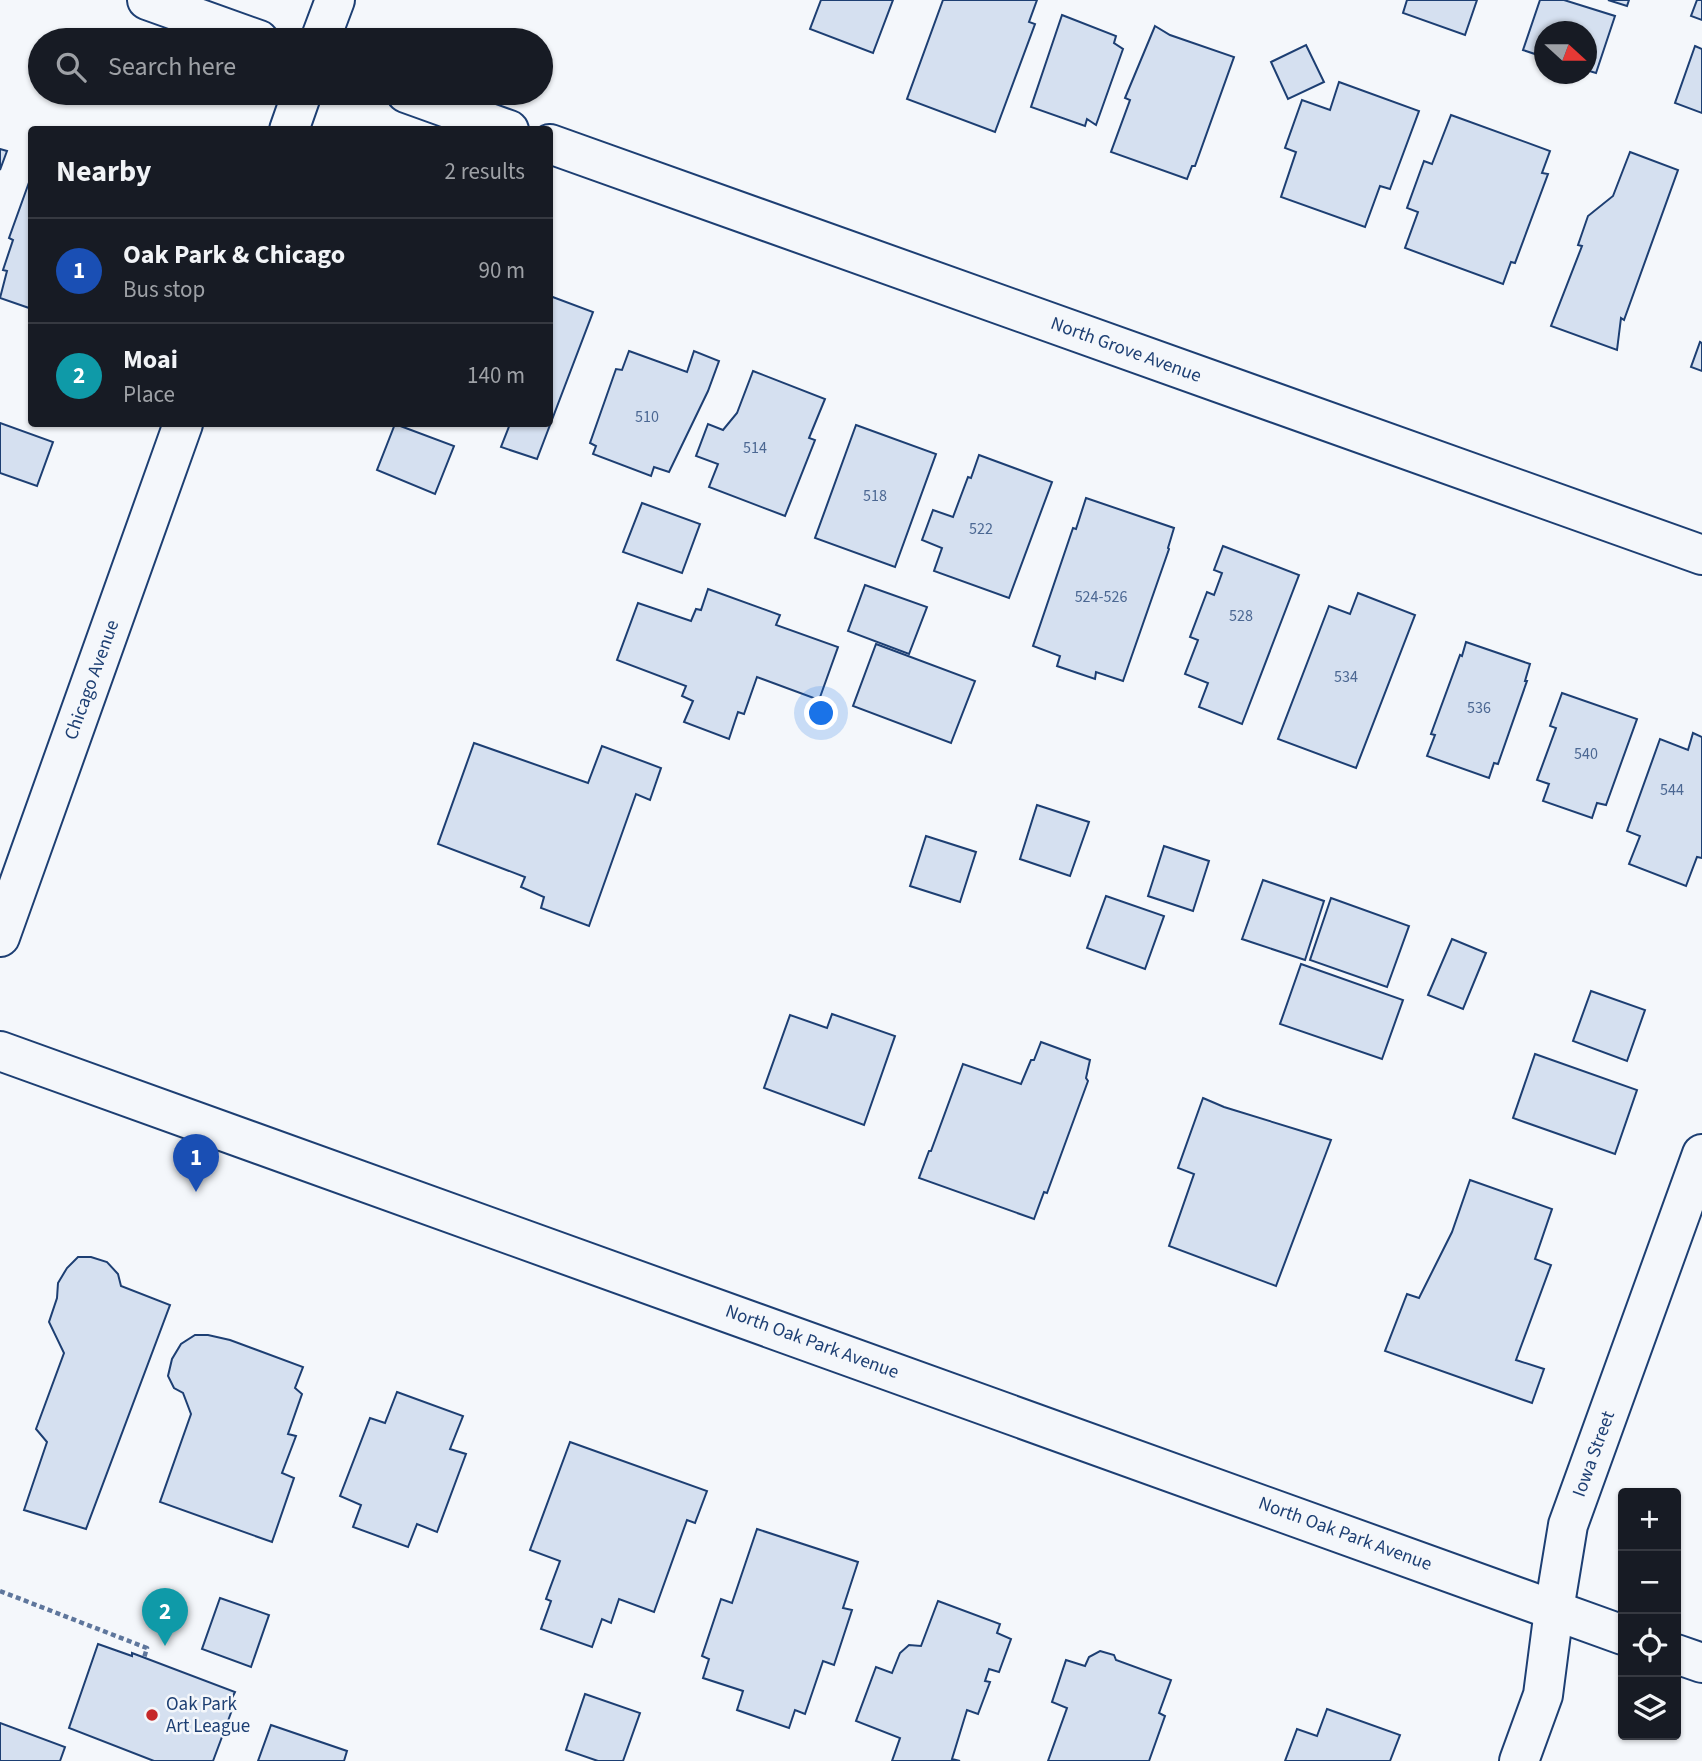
<!DOCTYPE html>
<html lang="en">
<head>
<meta charset="utf-8">
<style>
  :root { --surface:#171b24; --page:#20242c; --text:#f1f3f6; --muted:#9ea1a6; --line:#363941; --accent:#0b8043 }
  body { margin:0; font-family:"Source Sans 3",sans-serif; background:var(--page); color:var(--text) }
  .controls { position:absolute; right:21px; bottom:21px; display:grid; overflow:hidden; border-radius:7px; box-shadow:0 2px 5px #0004 }
  .controls button { width:63px; height:63px; display:grid; place-items:center; padding:0; border:0; border-bottom:2px solid var(--line); background:var(--surface); color:var(--text); font:35px sans-serif }
  .compass { position:absolute; left:1534px; top:21px; width:63px; height:63px; border-radius:50%; background:var(--surface); box-shadow:0 2px 5px #0004; rotate:111deg }
  .you { position:absolute; left:822px; top:714px; width:24px; height:24px; margin:-18px; border:5px solid #fff; border-radius:50%; background:#1a73e8; box-shadow:0 0 0 10px #1a73e833 }
  .badge { display:grid; place-items:center; width:46px; height:46px; border-radius:50%; background:var(--accent); color:#fff; font-size:23px; font-weight:700 }
  .pin { position:absolute; translate:-50% -58px; filter:drop-shadow(0 2px 4px #0008) }
  .pin::after { content:''; position:absolute; top:37px; width:24px; height:21px; background:inherit; clip-path:polygon(0 0,100% 0,50% 100%) }
  .list { margin:0; padding:0; list-style:none }
  h2 { display:flex; justify-content:space-between; align-items:center; height:91px; margin:0; padding:0 28px; font-size:30px }
  h2 small { font-size:23px; font-weight:400; color:var(--muted) }
  .list li { display:grid; grid-template-columns:46px 1fr auto; gap:21px; align-items:center; box-sizing:border-box; height:105px; padding:0 28px; border-top:2px solid var(--line) }
  .list b { display:block; font-size:26px; white-space:nowrap }
  .list p { margin:0; font-size:23px; white-space:nowrap; color:var(--muted) }
  .list em { font-size:23px; font-style:normal; color:var(--muted) }
  .icon { flex:none; width:38px; height:38px; fill:none; stroke:currentColor; stroke-width:2; stroke-linecap:round; stroke-linejoin:round }
  .map { position:relative; flex:none; width:1702px; height:1761px; overflow:hidden }
  .search { position:absolute; background:var(--surface); box-shadow:0 2px 5px #0004; left:28px; top:28px; width:525px; height:77px; display:flex; align-items:center; gap:18px; box-sizing:border-box; padding:0 24px; border-radius:38px; color:var(--muted); font-size:26px }
  .panel { position:absolute; background:var(--surface); box-shadow:0 2px 5px #0004; left:28px; top:126px; width:525px; height:301px; border-radius:7px }
  .map>svg:first-child { display:block }
  .building { fill:#d5e0f0; stroke:#1d3f73; stroke-width:2 }
  .lines { fill:none; stroke-linecap:round; stroke-linejoin:round }
  .minor-casing { stroke:#1d3f73; stroke-width:42 }
  .tertiary-casing { stroke:#1d3f73; stroke-width:42 }
  .secondary-casing { stroke:#1d3f73; stroke-width:42 }
  .path { stroke:#5e769c; stroke-width:4.5; stroke-dasharray:5 3.5; stroke-linecap:butt }
  .minor { stroke:#f4f7fb; stroke-width:38 }
  .tertiary { stroke:#f4f7fb; stroke-width:38 }
  .secondary { stroke:#f4f7fb; stroke-width:38 }
  .poi-dot { fill:#c62828; stroke:#f4f7fb; stroke-width:2.5 }
  .labels { text-anchor:middle; dominant-baseline:central; stroke-width:5; stroke-linejoin:round; paint-order:stroke }
  .number-label { font-size:16px; fill:#4b6792 }
  .street-label { font-size:19px; fill:#1d3f73; stroke:#f4f7fb }
  .poi-label { font-size:19px; fill:#1d3f73; stroke:#f4f7fb; text-anchor:start }
</style>
</head>
<body>
<div class="map">
<svg width="1702" height="1761" viewBox="0 0 1702 1761">
  <rect width="100%" height="100%" fill="#f4f7fb"/>
  <g class="building">
    <path d="M821 0H893L873 53 810 29Z"/>
    <path d="M943 0H1037L1029 22 1035 24 995 132 907 99Z"/>
    <path d="M1407 0H1477L1465 35 1403 13Z"/>
    <path d="M1540 0H1564L1615 16 1596 73 1586 70V32H1544V57L1523 50Z"/>
    <path d="M1608 0H1629L1627 6Z"/>
    <path d="M1697 0H1702V20L1691 16Z"/>
    <path d="M1062 15 1116 36 1114 43 1123 49 1096 125 1087 119 1085 126 1031 107Z"/>
    <path d="M1155 26 1170 35 1234 57 1195 166H1192L1187 179 1111 152 1130 100 1125 98Z"/>
    <path d="M1306 45 1324 82 1288 99 1271 62Z"/>
    <path d="M1695 46 1702 49V113L1675 103Z"/>
    <path d="M1339 82 1419 111 1390 189 1380 186 1365 227 1281 197 1296 152 1285 148 1302 100 1330 110Z"/>
    <path d="M1451 115 1550 151 1542 173 1548 174 1515 263 1511 262 1503 284 1405 248 1418 212 1407 208 1424 161 1432 164Z"/>
    <path d="M0 149 7 151 0 170Z"/>
    <path d="M1630 152 1678 170 1624 320 1621 318 1617 350 1551 326 1582 246 1578 245 1588 216 1613 196Z"/>
    <path d="M32 174V309L0 298 7 271 3 270 13 240 9 238Z"/>
    <path d="M550 296 593 312 537 459 501 447 510 424H550Z"/>
    <path d="M1700 342 1702 343V371L1691 367Z"/>
    <path d="M629 351 687 372 694 351 719 361 708 391 669 472 654 467 651 476 593 454 596 446 590 443 616 369 622 370Z"/>
    <path d="M753 371 825 399 809 438 815 440 785 516 709 487 718 464 696 456 708 424 723 430 737 413Z"/>
    <path d="M0 423 53 442 37 486 0 473Z"/>
    <path d="M395 424 454 446 435 494 377 470Z"/>
    <path d="M856 425 936 454 895 567 815 538Z"/>
    <path d="M979 455 1052 482 1009 598 934 571 942 548 922 540 933 510 953 517 968 477 971 478Z"/>
    <path d="M1086 498 1174 528 1168 548 1169 549 1123 681 1096 672 1095 679 1057 666 1060 656 1033 646 1073 528 1076 529Z"/>
    <path d="M642 503 700 524 682 573 623 552Z"/>
    <path d="M1223 546 1299 575 1242 724 1199 707 1208 683 1185 674 1198 640 1190 637 1207 592 1214 595 1222 573 1214 570Z"/>
    <path d="M865 585 927 607 909 654 848 631Z"/>
    <path d="M708 589 780 615 776 625 838 647 819 700 757 677 744 714 738 712 729 739 684 722 693 701 682 696 686 686 617 660 638 603 691 621 696 609 701 610Z"/>
    <path d="M1358 593 1415 615 1356 768 1278 739 1329 606 1350 614Z"/>
    <path d="M1466 642 1530 664 1525 681H1527L1498 764 1494 763 1489 778 1427 756 1435 735 1431 734 1460 655 1462 656Z"/>
    <path d="M876 644 975 681 951 743 853 706Z"/>
    <path d="M1562 693 1637 719 1606 805 1597 803 1592 818 1543 801 1549 784 1537 780 1556 728 1550 726Z"/>
    <path d="M1693 733 1702 737V858L1697 857 1686 886 1629 864 1640 836 1627 831 1660 739 1688 750Z"/>
    <path d="M474 743 588 783 602 746 661 768 650 800 636 794 589 926 541 908 544 897 521 887 525 877 438 844Z"/>
    <path d="M1037 805 1089 822 1070 876 1020 859Z"/>
    <path d="M926 836 976 852 960 902 910 886Z"/>
    <path d="M1164 846 1209 861 1193 911 1148 896Z"/>
    <path d="M1263 880 1324 901 1305 960 1242 939Z"/>
    <path d="M1106 896 1164 916 1145 969 1087 948Z"/>
    <path d="M1331 898 1409 926 1387 987 1310 960Z"/>
    <path d="M1452 939 1486 953 1463 1009 1428 995Z"/>
    <path d="M1301 964 1403 1000 1382 1059 1280 1024Z"/>
    <path d="M1591 991 1645 1010 1627 1061 1573 1041Z"/>
    <path d="M832 1014 895 1036 864 1125 764 1088 790 1015 827 1028Z"/>
    <path d="M1041 1042 1090 1060 1086 1078 1088 1081 1047 1193 1044 1192 1034 1219 919 1178 929 1151H931L963 1064 1021 1084 1031 1060H1034Z"/>
    <path d="M1535 1054 1637 1090 1615 1154 1513 1118Z"/>
    <path d="M1203 1098 1224 1107 1331 1140 1276 1286 1169 1246 1194 1174 1178 1168Z"/>
    <path d="M1470 1180 1552 1209 1535 1259 1551 1265 1516 1360 1544 1369 1532 1403 1385 1351 1407 1294 1419 1298 1452 1232Z"/>
    <path d="M78 1257H91L107 1262 118 1274 121 1286 170 1305 86 1529 24 1510 47 1442 36 1429 64 1353 49 1322 57 1298 58 1283 67 1268Z"/>
    <path d="M195 1335H208L230 1340 303 1367 295 1388 302 1394 288 1434 296 1436 282 1473 294 1478 272 1542 160 1502 191 1414 183 1393 174 1388 168 1376 172 1359 181 1344Z"/>
    <path d="M397 1392 463 1416 450 1449 466 1454 437 1532 417 1524 408 1547 353 1527 361 1505 340 1496 370 1418 385 1423Z"/>
    <path d="M570 1442 707 1491 695 1523 687 1520 654 1612 619 1599 611 1623 602 1619 592 1647 541 1629 551 1601 546 1599 560 1561 530 1550Z"/>
    <path d="M757 1529 858 1562 843 1608 852 1610 834 1665 823 1661 805 1714 795 1710 789 1728 737 1710 743 1691 703 1678 709 1659 702 1656 721 1599 732 1603Z"/>
    <path d="M220 1598 269 1615 251 1667 202 1649Z"/>
    <path d="M938 1601 1000 1624 997 1633 1011 1639 999 1672 989 1669 985 1681 990 1682 978 1714 967 1710 952 1759 960 1761H892L900 1738 856 1721 876 1667 892 1673 900 1653 909 1645 921 1646Z"/>
    <path d="M98 1644 132 1656V1653L235 1692 232 1698 235 1702 213 1761H154L69 1728Z"/>
    <path d="M1100 1651 1114 1655 1116 1660 1171 1680 1159 1713 1165 1716 1149 1761H1048L1067 1708 1052 1702 1066 1660 1085 1666 1089 1657Z"/>
    <path d="M585 1694 640 1713 623 1761H598L566 1750Z"/>
    <path d="M1327 1709 1400 1735 1390 1761H1285L1297 1729 1317 1736Z"/>
    <path d="M0 1723 65 1747 60 1761H0Z"/>
    <path d="M271 1725 347 1751 344 1761H258Z"/>
  </g>
  <g class="lines">
    <defs>
      <g id="minor">
        <path d="M147 0 259 40"/>
        <path d="M406 93 509 130"/>
        <path d="M550 144 1702 555"/>
        <path d="M1519 1761 1543 1695 1554 1610 1568 1525 1702 1154"/>
      </g>
      <g id="tertiary">
        <path d="M0 1051 1623 1635"/>
        <path d="M1676 1654 1702 1663"/>
      </g>
      <g id="secondary">
        <path d="M320 40 335 0"/>
        <path d="M289 130 302 93"/>
        <path d="M0 937 183 424"/>
      </g>
    </defs>
    <use href="#minor" class="minor-casing"/>
    <use href="#tertiary" class="tertiary-casing"/>
    <use href="#secondary" class="secondary-casing"/>
    <path class="path" d="M0 1591 147 1648 144 1658"/>
    <use href="#minor" class="minor"/>
    <use href="#tertiary" class="tertiary"/>
    <use href="#secondary" class="secondary"/>
  </g>
  <circle class="poi-dot" cx="152" cy="1715" r="7"/>
  <g class="labels">
    <g class="number-label">
      <text x="647" y="417">510</text>
      <text x="755" y="448">514</text>
      <text x="875" y="496">518</text>
      <text x="981" y="529">522</text>
      <text x="1101" y="597">524-526</text>
      <text x="1241" y="616">528</text>
      <text x="1346" y="677">534</text>
      <text x="1479" y="708">536</text>
      <text x="1586" y="754">540</text>
      <text x="1672" y="790">544</text>
    </g>
    <g class="street-label">
      <text transform="translate(1126 350) rotate(20)">North Grove Avenue</text>
      <text transform="translate(92 680) rotate(-70)">Chicago Avenue</text>
      <text transform="translate(812 1342) rotate(20)">North Oak Park Avenue</text>
      <text transform="translate(1594 1454) rotate(-70)">Iowa Street</text>
      <text transform="translate(1345 1534) rotate(20)">North Oak Park Avenue</text>
    </g>
    <g class="poi-label">
      <text x="166" y="1704">Oak Park<tspan x="166" dy="22">Art League</tspan></text>
    </g>
  </g>
</svg>
<div class="controls">
<button>+</button>
<button>−</button>
<button><svg class="icon" aria-label="locate" viewBox="0 0 24 24"><circle cx="12" cy="12" r="6"/><path d="M12 2v4M12 18v4M2 12h4M18 12h4"/></svg></button>
<button><svg class="icon" aria-label="layers" viewBox="0 0 24 24"><path d="M12 4l9 5-9 5-9-5zM3 14l9 5 9-5"/></svg></button>
</div>
<svg class="compass" viewBox="-18 -18 36 36"><path d="M0-13l5 13h-10z" fill="#e53935"/><path d="M0 13l5-13h-10z" fill="#9ea1a6"/></svg>
<div class="you"></div>
<div class="pin badge" style="left:196px;top:1192px;background:#1a4fb4">1</div>
<div class="pin badge" style="left:165px;top:1646px;background:#0f9aa8">2</div>
<div class="search"><svg class="icon" aria-label="search" viewBox="0 0 24 24"><circle cx="10" cy="10" r="6"/><path d="M15 15l6 6"/></svg>Search here</div>
<section class="panel">
<h2>Nearby<small>2 results</small></h2>
<ul class="list">
<li><span class="badge" style="background:#1a4fb4">1</span><div><b>Oak Park &amp; Chicago</b><p>Bus stop</p></div><em>90 m</em></li>
<li><span class="badge" style="background:#0f9aa8">2</span><div><b>Moai</b><p>Place</p></div><em>140 m</em></li>
</ul>
</section>
</div>
</body>
</html>
